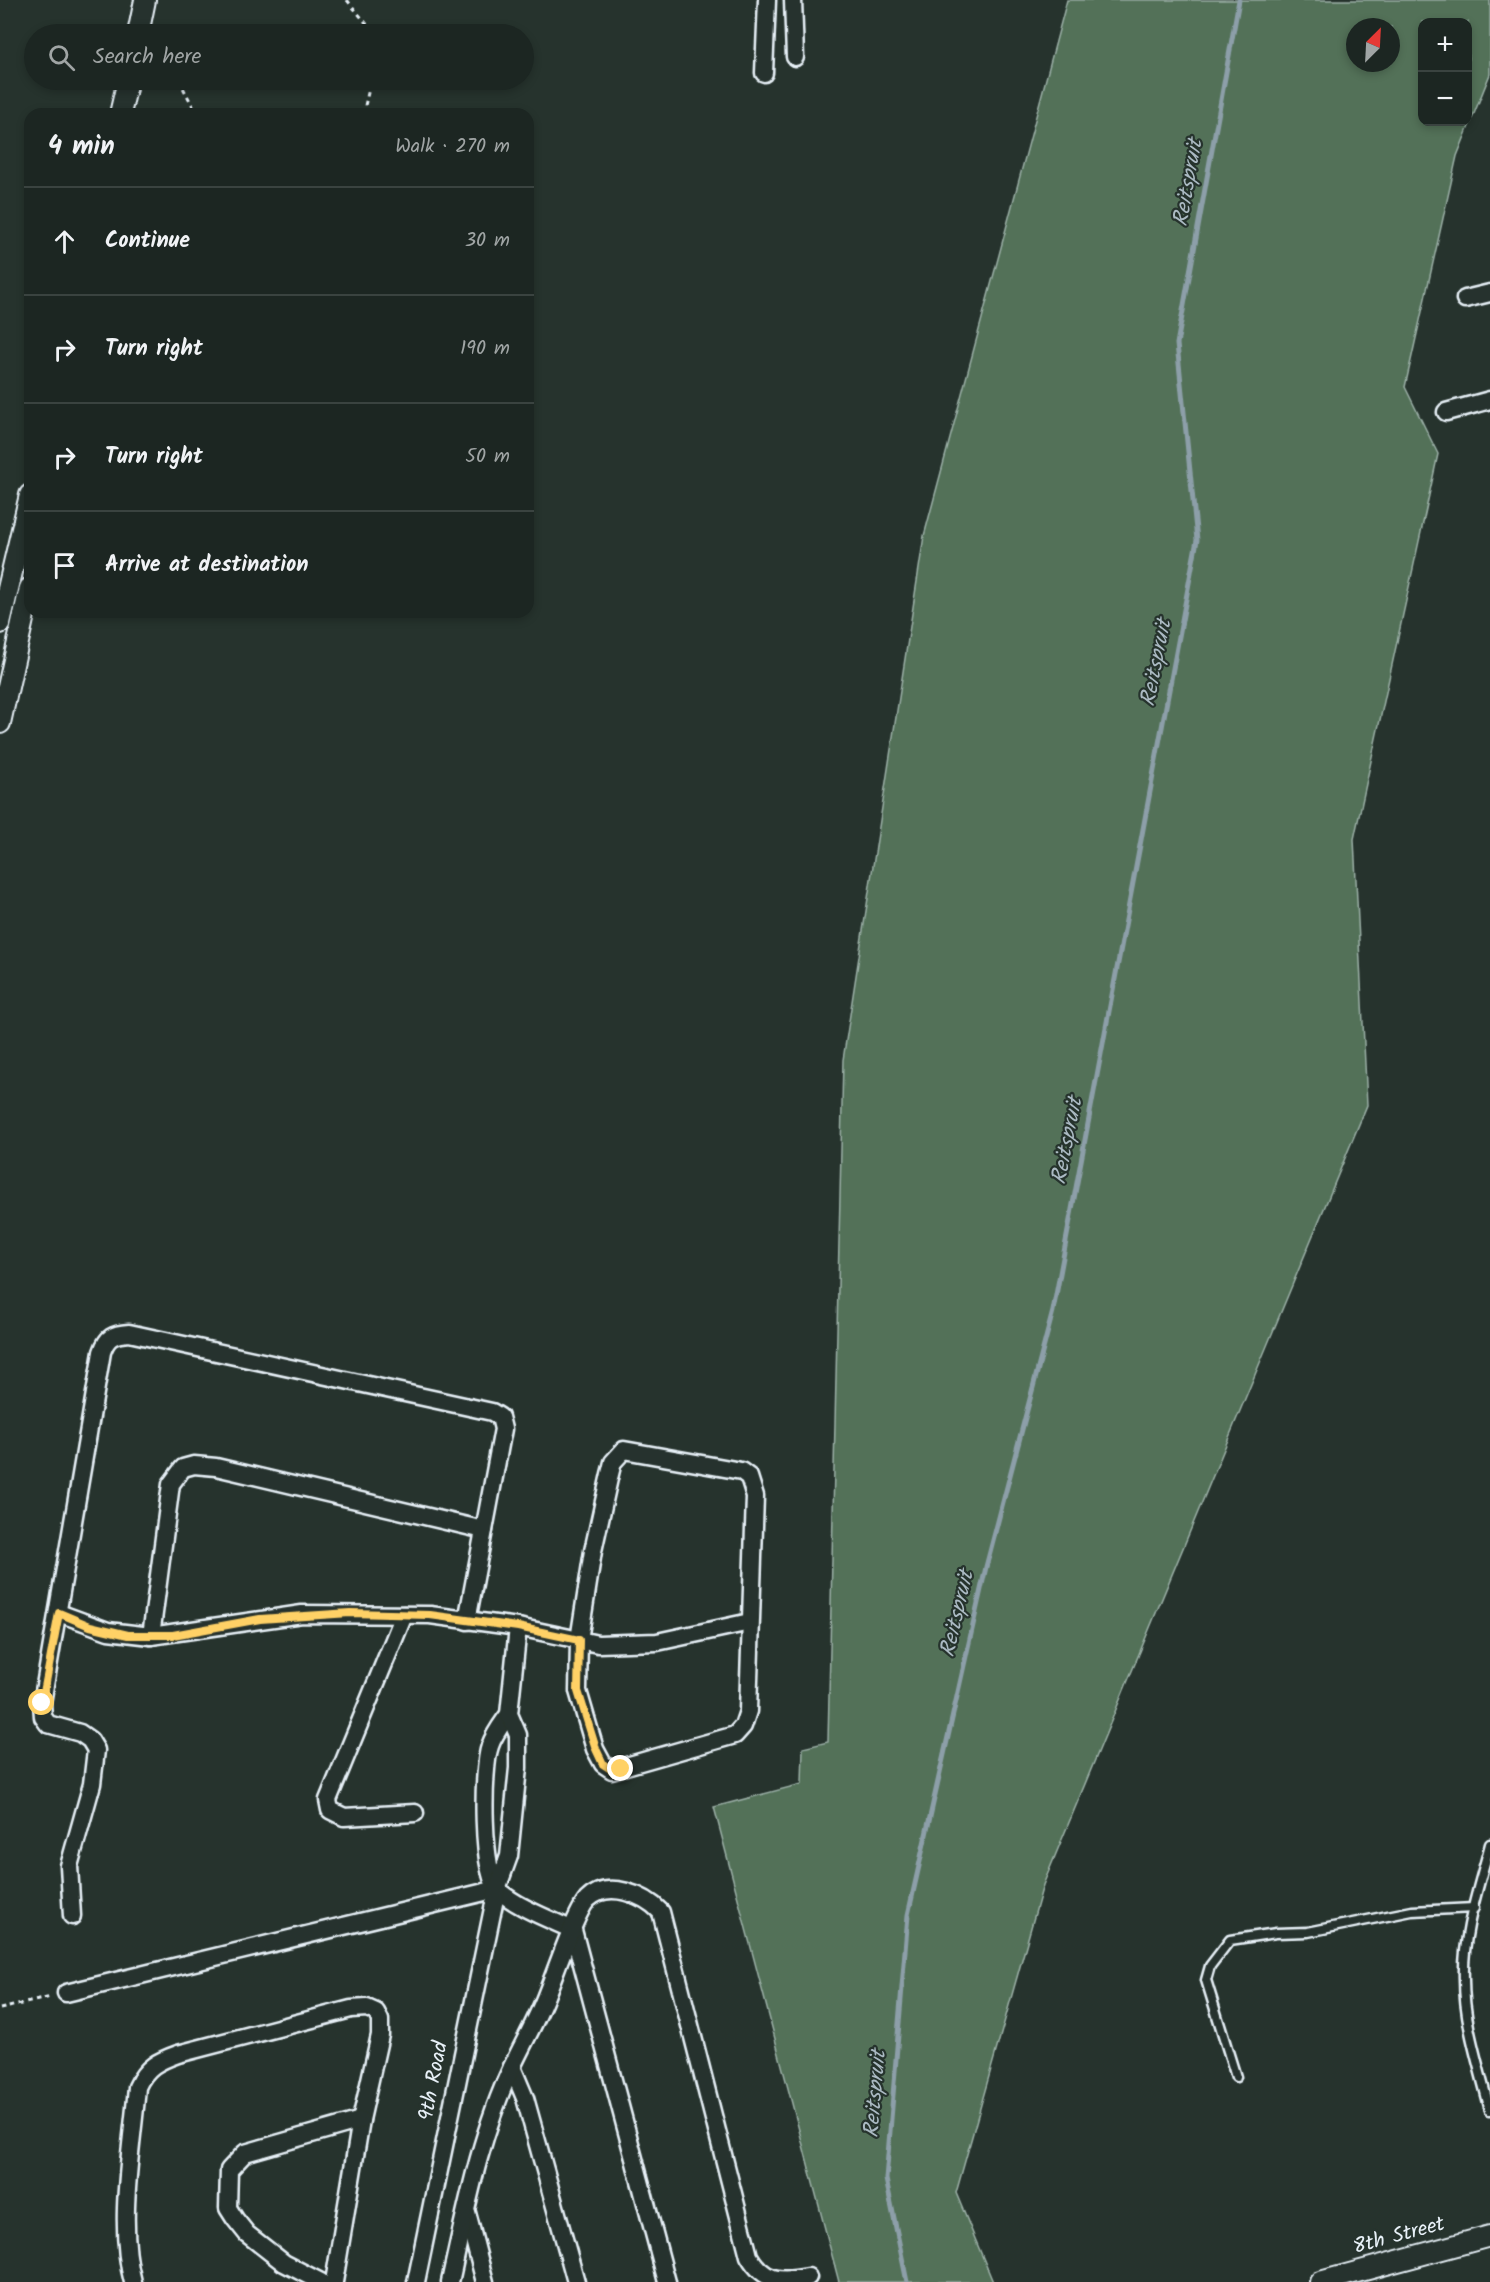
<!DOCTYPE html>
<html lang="en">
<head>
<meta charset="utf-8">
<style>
  :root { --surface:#1c2622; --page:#252e2a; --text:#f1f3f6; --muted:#a0a5a5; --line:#3a4340 }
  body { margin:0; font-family:Kalam,sans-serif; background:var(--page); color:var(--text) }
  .controls { position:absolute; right:18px; top:18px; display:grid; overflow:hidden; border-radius:12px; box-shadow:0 3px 9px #0003 }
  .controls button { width:54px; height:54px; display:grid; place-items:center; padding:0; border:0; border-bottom:2px solid var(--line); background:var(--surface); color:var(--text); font:30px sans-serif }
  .compass { position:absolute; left:1346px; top:18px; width:54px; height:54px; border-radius:50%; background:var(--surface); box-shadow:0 3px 9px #0003; rotate:24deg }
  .stop { position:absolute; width:18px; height:18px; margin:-14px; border:4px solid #ffd166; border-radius:50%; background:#fff }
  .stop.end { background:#ffd166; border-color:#fff; box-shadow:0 2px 6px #0008 }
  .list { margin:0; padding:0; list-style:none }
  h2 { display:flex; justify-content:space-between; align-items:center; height:78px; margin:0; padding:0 24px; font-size:26px }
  h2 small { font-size:20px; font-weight:400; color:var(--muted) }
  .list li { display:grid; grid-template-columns:39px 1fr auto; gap:18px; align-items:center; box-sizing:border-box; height:108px; padding:0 24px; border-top:2px solid var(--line) }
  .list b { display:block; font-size:22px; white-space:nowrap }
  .list em { font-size:20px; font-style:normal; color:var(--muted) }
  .icon { flex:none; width:33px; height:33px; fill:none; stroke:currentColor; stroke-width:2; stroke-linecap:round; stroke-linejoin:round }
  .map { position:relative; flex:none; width:1490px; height:2282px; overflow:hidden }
  .search { position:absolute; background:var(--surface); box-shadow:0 3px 9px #0003; left:24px; top:24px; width:510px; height:66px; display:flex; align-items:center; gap:15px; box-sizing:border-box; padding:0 21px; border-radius:33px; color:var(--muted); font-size:22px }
  .panel { position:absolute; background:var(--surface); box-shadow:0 3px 9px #0003; left:24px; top:108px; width:510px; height:510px; border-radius:18px }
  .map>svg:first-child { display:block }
  .green { fill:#527159; stroke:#9db1a8; stroke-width:1.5; fill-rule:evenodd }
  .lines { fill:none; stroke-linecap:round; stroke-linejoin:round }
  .stream { stroke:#8d9fa9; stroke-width:5 }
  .service-casing { stroke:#e8f1f8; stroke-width:13 }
  .minor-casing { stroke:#e8f1f8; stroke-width:21 }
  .tertiary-casing { stroke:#e8f1f8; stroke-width:24 }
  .path { stroke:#e8f1f8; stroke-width:3; stroke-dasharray:4.5 4.5; stroke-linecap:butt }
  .service { stroke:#26332d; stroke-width:8 }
  .minor { stroke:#26332d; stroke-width:16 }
  .tertiary { stroke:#26332d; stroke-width:20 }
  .route { stroke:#ffd166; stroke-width:8 }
  .labels { text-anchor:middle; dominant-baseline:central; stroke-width:4.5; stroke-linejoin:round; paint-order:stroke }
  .street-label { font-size:21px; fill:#e8f1f8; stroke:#26332d }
  .water-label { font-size:22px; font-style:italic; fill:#abbac3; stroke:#26332d }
</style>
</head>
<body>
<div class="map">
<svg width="1490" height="2282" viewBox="0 0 1490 2282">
  <rect width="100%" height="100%" fill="#26332d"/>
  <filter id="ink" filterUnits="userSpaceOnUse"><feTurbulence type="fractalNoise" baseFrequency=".0167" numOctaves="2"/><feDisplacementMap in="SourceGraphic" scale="12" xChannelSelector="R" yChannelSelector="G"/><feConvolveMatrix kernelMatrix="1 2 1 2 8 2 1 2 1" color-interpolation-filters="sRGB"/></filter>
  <g filter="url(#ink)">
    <path class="green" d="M1067 0H1490V74L1457 156 1405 387 1438 454 1354 839 1367 1105 1043 1885 956 2193 993 2282H839L714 1807 802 1784 803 1748 828 1742 843 1060 924 536ZM1422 22H1468V122H1422ZM1355 27H1391V63H1355Z"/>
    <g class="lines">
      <path class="stream" d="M907 2282 886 2179 908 1915 986 1567 1053 1311 1197 540 1177 344 1239 0"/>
      <defs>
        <g id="service">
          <path d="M1490 1844C1479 1887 1462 1934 1464 1980 1464 2024 1480 2069 1490 2111"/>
          <path d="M1236 2077 1206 1980 1210 1966 1230 1940 1276 1933 1308 1932 1412 1911 1474 1908"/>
        </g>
        <g id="minor">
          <path d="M793 0 795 57"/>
          <path d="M764 73 767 0"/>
          <path d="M1465 299 1490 293"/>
          <path d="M1446 412 1490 400"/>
          <path d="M624 1450 741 1471 749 1477 755 1496 748 1711 743 1726 735 1735 612 1770 603 1764 595 1749 578 1691 579 1640 593 1551 610 1474 613 1462Z"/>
          <path d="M59 1613 108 1631 151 1636 302 1614 430 1615 518 1627 598 1644 657 1642 750 1622"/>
          <path d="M404 1615 328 1800 330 1810 344 1817 415 1813"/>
          <path d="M151 1636 171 1484 183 1468 194 1465 216 1467 484 1530"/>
          <path d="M509 1714C502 1724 494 1734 490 1746 482 1768 481 1875 499 1891 519 1908 549 1919 573 1930L667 2282"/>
          <path d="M72 1916 69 1866 92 1784 96 1750 90 1740 80 1733 48 1724 43 1717 42 1703 102 1352C107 1337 113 1334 129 1333L492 1412 500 1417 503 1429 467 1621"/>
          <path d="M66 1993 497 1889"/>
          <path d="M512 2067 525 2098 576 2282"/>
          <path d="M467 2213 485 2282"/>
          <path d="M133 2282C117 2224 132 2148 137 2087 146 2067 158 2061 178 2054L351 2009 367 2008 376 2012 380 2020V2035L361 2120 334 2282"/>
          <path d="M321 2282 284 2263 247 2234 235 2219 228 2208 229 2170 245 2153 361 2120"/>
          <path d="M416 2282 497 1889 509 1856 518 1768V1735L509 1714 518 1627"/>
          <path d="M450 2282C466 2210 480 2134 512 2067 524 2041 537 2020 547 1993 555 1973 575 1914 587 1900 608 1879 645 1895 661 1912L749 2256C764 2282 780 2282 808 2277"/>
        </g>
        <g id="tertiary">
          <path d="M138 34 145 0"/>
          <path d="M120 114 128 80"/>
          <path d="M0 623 30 495"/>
          <path d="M0 723 30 588"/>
          <path d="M1320 2282 1490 2236"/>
        </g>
      </defs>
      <use href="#service" class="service-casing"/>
      <use href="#minor" class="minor-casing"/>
      <use href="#tertiary" class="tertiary-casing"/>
      <g class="path">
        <path d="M347 0 375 34"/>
        <path d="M179 80 197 114"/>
        <path d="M363 114 371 80"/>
        <path d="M0 2009 51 1997"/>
      </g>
      <use href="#service" class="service"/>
      <use href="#minor" class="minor"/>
      <use href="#tertiary" class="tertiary"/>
    </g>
  </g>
  <g class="lines" filter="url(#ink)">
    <path class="route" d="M42 1703 59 1613 90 1626 128 1635H173L260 1619 350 1613 430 1615 518 1627 579 1640 578 1691 596 1749 603 1764 612 1770 621 1769"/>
  </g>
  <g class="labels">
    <g class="street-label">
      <text transform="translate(434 2081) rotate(-79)">9th Road</text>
      <text transform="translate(1399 2236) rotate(-15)">8th Street</text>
    </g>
    <g class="water-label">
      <text transform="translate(1189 183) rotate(-80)">Reitspruit</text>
      <text transform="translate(1157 663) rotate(-79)">Reitspruit</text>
      <text transform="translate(1068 1141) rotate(-79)">Reitspruit</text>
      <text transform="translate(958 1614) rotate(-77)">Reitspruit</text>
      <text transform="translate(876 2094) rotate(-85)">Reitspruit</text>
    </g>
  </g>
</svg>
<div class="controls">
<button>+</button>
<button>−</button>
</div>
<svg class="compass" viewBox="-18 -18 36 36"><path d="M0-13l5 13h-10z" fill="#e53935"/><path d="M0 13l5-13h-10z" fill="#a0a5a5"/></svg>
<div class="stop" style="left:42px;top:1703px"></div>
<div class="stop end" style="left:621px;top:1769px"></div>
<div class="search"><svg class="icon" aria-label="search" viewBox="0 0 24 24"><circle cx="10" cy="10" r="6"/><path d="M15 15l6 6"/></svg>Search here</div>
<section class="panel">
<h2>4 min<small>Walk · 270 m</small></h2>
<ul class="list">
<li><svg class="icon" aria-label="ahead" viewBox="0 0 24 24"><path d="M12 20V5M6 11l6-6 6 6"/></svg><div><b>Continue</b></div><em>30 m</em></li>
<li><svg class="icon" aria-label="right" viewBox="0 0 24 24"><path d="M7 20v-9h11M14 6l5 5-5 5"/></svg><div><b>Turn right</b></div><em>190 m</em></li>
<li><svg class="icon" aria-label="right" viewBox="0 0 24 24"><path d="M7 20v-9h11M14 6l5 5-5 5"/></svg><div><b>Turn right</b></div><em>50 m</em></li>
<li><svg class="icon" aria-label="arrive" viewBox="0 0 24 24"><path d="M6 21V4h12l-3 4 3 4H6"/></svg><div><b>Arrive at destination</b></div></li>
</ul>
</section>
</div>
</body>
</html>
